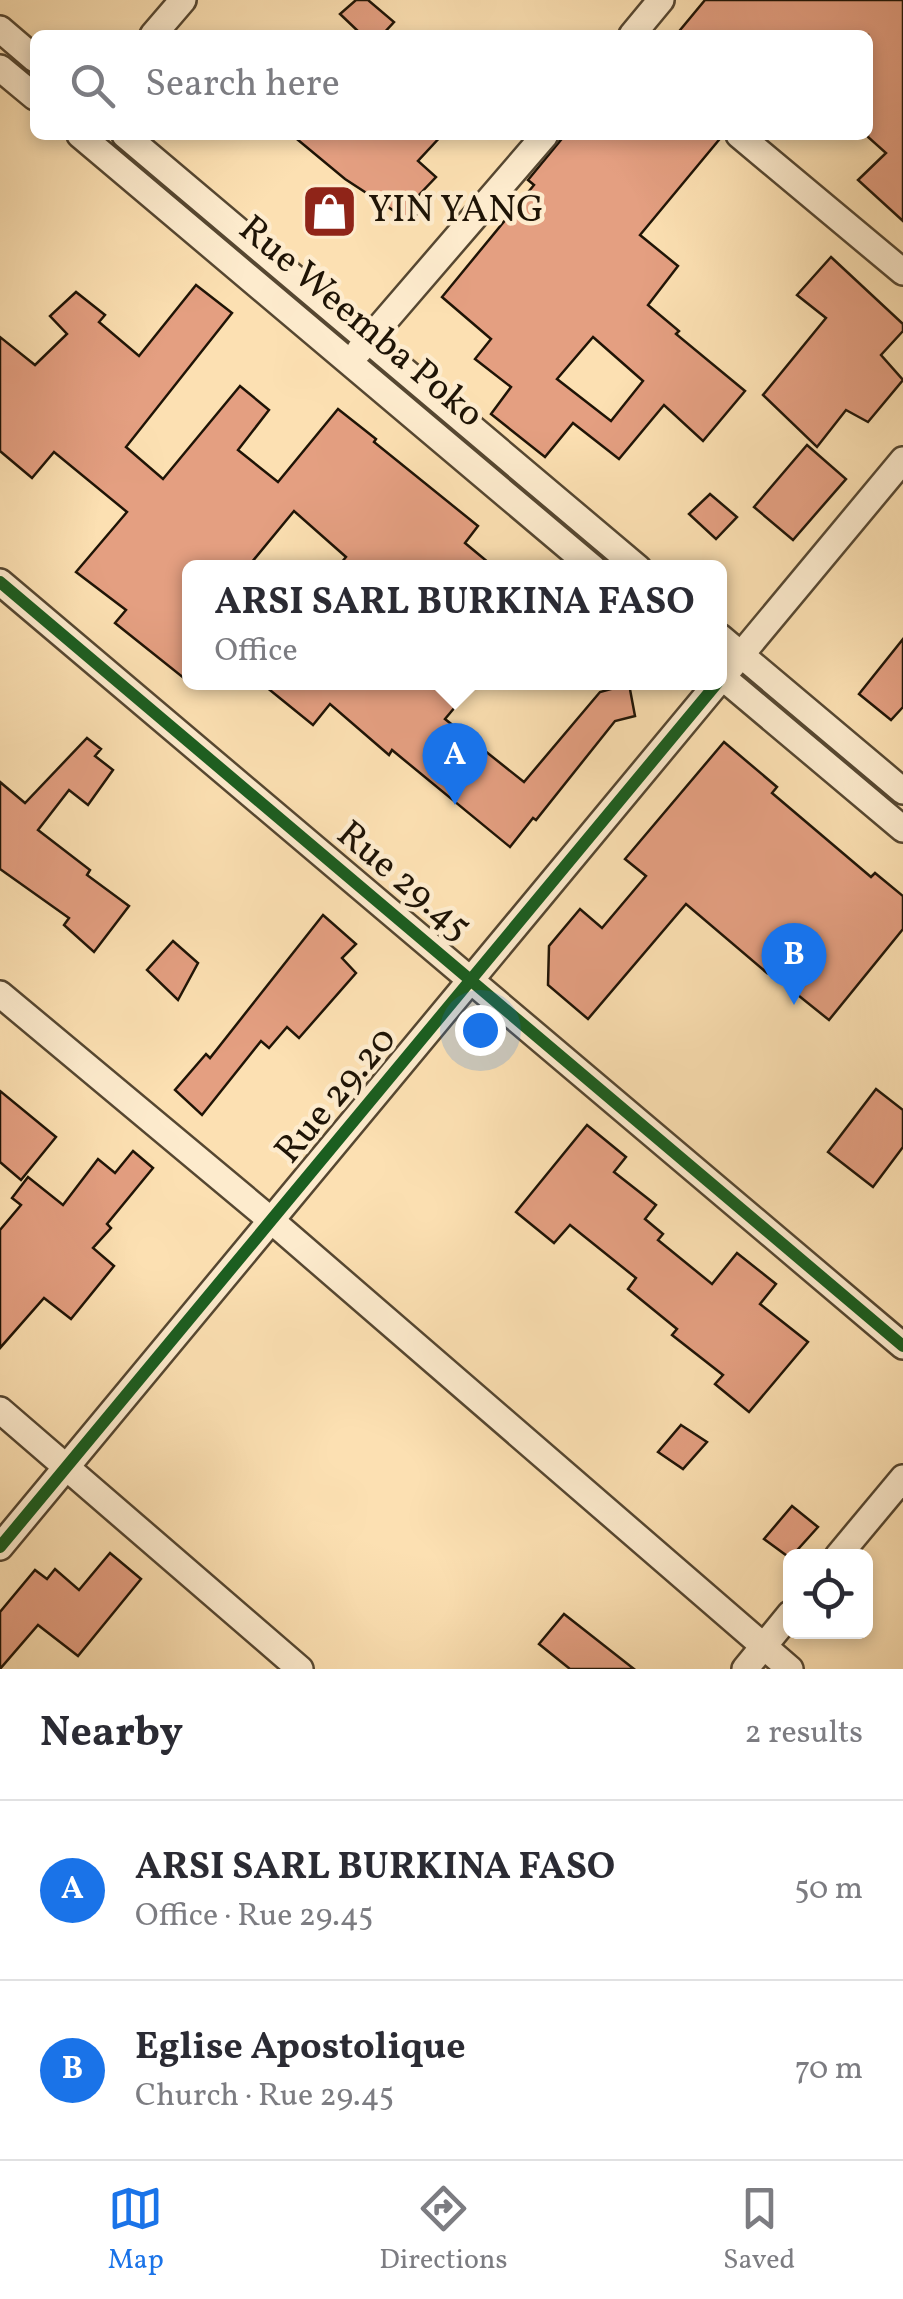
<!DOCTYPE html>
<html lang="en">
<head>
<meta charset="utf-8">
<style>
  :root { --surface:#fff; --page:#f7f7f7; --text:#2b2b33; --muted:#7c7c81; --line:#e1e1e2; --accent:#1a73e8 }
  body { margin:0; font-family:Vollkorn,serif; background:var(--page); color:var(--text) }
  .controls { position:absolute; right:30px; bottom:30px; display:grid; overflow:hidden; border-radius:15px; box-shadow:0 5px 15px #0003 }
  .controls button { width:90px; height:90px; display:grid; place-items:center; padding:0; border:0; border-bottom:2px solid var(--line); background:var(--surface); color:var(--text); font:50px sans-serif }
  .you { position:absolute; left:480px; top:1030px; width:35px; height:35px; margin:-25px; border:8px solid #fff; border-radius:50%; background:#1a73e8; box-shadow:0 0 0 15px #1a73e833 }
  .badge { display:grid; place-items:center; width:65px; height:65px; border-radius:50%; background:var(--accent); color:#fff; font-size:32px; font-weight:700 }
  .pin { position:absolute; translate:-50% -82px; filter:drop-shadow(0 2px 5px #0008) }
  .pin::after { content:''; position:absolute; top:52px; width:35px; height:30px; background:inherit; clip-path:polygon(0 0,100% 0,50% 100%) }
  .popup { position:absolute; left:182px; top:560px; width:545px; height:130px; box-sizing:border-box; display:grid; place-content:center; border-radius:15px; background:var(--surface); filter:drop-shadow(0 2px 8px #0005); font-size:32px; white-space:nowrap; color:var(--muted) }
  .popup b { font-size:38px; color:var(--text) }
  .popup::after { content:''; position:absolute; left:50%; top:100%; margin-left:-20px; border:20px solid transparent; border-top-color:var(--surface) }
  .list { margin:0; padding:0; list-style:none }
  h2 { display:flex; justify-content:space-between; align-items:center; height:130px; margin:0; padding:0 40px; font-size:42px }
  h2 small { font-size:32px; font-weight:400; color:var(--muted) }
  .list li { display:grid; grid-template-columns:65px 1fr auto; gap:30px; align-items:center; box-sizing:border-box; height:180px; padding:0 40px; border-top:2px solid var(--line) }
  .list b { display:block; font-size:38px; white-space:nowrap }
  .list p { margin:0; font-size:32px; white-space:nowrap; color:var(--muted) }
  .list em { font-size:32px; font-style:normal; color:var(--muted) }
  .icon { flex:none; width:55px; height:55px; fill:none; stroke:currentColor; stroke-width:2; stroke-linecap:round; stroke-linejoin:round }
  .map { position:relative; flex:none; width:903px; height:1669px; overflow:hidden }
  .search { position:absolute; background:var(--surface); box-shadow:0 5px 15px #0003; left:30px; right:30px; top:30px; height:110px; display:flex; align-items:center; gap:25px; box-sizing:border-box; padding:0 35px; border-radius:15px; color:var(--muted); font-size:38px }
  .sheet { height:490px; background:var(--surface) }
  nav { display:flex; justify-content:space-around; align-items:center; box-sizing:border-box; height:140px; border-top:2px solid var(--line); background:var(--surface); font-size:28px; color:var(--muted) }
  nav a { display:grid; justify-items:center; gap:5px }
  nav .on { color:var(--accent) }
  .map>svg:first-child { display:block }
  .building { fill:#e49f81; stroke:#1f1406; stroke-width:2.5; fill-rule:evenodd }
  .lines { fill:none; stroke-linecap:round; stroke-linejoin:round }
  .minor-casing { stroke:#564731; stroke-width:30 }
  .minor { stroke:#fdebcd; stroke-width:25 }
  .cycleway-casing { stroke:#fdebcd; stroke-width:19 }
  .cycleway { stroke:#1b5e20; stroke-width:12 }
  .labels { text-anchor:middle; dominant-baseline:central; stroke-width:9; stroke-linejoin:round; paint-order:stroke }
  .poi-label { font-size:38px; fill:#1f1406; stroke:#fdebcd; text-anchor:start }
  .street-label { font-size:38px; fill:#1f1406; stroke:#fdebcd }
</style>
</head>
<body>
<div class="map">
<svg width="903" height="1669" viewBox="0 0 903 1669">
  <rect width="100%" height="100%" fill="#fce0b2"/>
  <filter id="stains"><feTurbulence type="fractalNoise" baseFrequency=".002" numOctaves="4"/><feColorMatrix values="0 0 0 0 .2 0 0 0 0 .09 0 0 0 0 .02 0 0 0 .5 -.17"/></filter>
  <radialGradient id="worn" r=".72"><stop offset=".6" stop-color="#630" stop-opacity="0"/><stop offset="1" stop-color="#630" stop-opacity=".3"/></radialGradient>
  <g class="building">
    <path d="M356 0H368L394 22 382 35H362L340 14Z"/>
    <path d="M705 0H903V221L858 180 886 153 868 137V35H676Z"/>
    <path d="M292 135H442L418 161 436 177 417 197 425 203 411 222 345 179Z"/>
    <path d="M565 135H723L640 235 678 266 648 305 679 331 676 334 745 391 703 441 664 405 619 459 573 423 545 457 491 414 511 387 475 359 491 339 442 297 534 185 528 180ZM593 337 643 381 611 421 557 379Z"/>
    <path d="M831 257 903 324V331L881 355 903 380 868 422 846 410 817 447 763 395 826 318 797 295Z"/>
    <path d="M196 285 232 313 126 447 163 479 240 386 269 410 238 450 278 482 338 409 376 439 374 442 478 526 465 543 495 568H337L346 557 294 511 247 568H190V683L115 623 126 610 76 572 127 512 54 452 32 478 0 451V337L35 365 67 334 50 316 76 292 105 315 99 322 139 356Z"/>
    <path d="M807 445 846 479 793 540 754 507Z"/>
    <path d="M710 494 737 517 716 539 689 514Z"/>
    <path d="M903 639V707L891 720 859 694Z"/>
    <path d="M260 682H476L445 719 524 782 600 692 629 684 635 716 615 721 536 820 533 818 510 847 392 750 389 755 330 704 313 725Z"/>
    <path d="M87 738 101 749 95 756 113 770 88 805 69 790 38 830 90 870 87 875 129 906 94 952 64 925 69 918 0 869V782L25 803Z"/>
    <path d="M724 742 777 787 772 793 871 877 875 873 903 896V929L829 1020 768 971 767 973 686 904 588 1019 548 985 549 946 580 909 602 928 646 876 625 859Z"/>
    <path d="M323 915 356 944 342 958 356 973 299 1038 287 1027 269 1048 261 1041 202 1115 175 1090 206 1054 210 1058Z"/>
    <path d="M173 941 198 963 178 1000 147 970Z"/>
    <path d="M876 1089 903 1110V1147L873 1187 828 1152Z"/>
    <path d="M0 1091 56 1137 21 1180 0 1162Z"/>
    <path d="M587 1125 626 1157 614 1172 656 1205 645 1219 663 1234 658 1240 712 1284 737 1253 776 1284 760 1304 808 1342 749 1412 715 1384 723 1375 672 1335 677 1329 628 1289 636 1278 570 1225 554 1243 516 1212Z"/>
    <path d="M133 1151 153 1168 107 1224 111 1228 93 1248 114 1266 71 1319 44 1298 0 1348V1230L21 1205 12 1198 28 1177 63 1205 98 1159 115 1173Z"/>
    <path d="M681 1425 707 1442 683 1469 658 1452Z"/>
    <path d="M792 1506 818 1527 790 1558 764 1539Z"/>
    <path d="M110 1553 141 1579 78 1656 38 1625 0 1669V1612L35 1570 47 1579 55 1569 79 1590Z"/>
    <path d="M564 1614 634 1669H570L539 1644Z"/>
  </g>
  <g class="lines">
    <defs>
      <g id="minor">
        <path d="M0 29 35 59"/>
        <path d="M153 35 183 0"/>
        <path d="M632 35 661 0"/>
        <path d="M0 68 35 97"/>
        <path d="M80 135 593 568"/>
        <path d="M125 135 638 568"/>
        <path d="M739 135 903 272"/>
        <path d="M359 351 545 135"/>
        <path d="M0 582 903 1346"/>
        <path d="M720 637 903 791"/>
        <path d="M720 675 903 829"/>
        <path d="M720 680 903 460"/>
        <path d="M0 994 272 1221 790 1669"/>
        <path d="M0 1410 300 1669"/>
        <path d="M0 1547 718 682"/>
        <path d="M838 1556 903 1478"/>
        <path d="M745 1669 790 1614"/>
      </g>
    </defs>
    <use href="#minor" class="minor-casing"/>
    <use href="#minor" class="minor"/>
    <defs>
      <g id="cycleway">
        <path d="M0 582 903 1346"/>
        <path d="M0 1547 718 682"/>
      </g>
    </defs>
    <use href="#cycleway" class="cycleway-casing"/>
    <use href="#cycleway" class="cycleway"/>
  </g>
  <defs>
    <symbol id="shop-square" viewBox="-11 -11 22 22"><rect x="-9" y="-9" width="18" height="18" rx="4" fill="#8f2418" stroke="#fdebcd"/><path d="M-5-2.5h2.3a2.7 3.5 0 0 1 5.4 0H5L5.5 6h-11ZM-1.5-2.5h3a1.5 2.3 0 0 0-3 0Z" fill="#fff"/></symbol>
  </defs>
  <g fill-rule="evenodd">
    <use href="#shop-square" x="298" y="180" width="63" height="63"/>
  </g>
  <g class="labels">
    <g class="poi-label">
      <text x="368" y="211">YIN YANG</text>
    </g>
    <g class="street-label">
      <text transform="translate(360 323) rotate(40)">Rue Weemba Poko</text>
      <text transform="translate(403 882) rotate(40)">Rue 29.45</text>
      <text transform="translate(337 1096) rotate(-50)">Rue 29.20</text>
    </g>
  </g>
  <rect width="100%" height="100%" filter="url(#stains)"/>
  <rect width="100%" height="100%" fill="url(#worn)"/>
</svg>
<div class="controls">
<button><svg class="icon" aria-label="locate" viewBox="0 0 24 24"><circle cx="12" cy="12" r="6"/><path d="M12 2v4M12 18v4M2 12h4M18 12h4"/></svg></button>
</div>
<div class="you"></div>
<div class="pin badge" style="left:455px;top:805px">A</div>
<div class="popup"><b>ARSI SARL BURKINA FASO</b>Office</div>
<div class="pin badge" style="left:794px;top:1005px">B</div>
<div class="search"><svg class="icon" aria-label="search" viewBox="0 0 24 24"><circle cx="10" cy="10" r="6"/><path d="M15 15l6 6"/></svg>Search here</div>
</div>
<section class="sheet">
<h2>Nearby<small>2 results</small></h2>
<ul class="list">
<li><span class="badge">A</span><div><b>ARSI SARL BURKINA FASO</b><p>Office · Rue 29.45</p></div><em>50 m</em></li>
<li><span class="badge">B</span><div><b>Eglise Apostolique</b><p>Church · Rue 29.45</p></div><em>70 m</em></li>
</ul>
</section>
<nav>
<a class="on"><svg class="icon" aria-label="map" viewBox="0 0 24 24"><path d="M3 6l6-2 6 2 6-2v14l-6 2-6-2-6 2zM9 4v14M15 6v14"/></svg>Map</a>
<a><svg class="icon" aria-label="directions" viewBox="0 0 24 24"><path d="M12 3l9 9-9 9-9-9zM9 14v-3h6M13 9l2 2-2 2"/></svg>Directions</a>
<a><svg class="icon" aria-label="saved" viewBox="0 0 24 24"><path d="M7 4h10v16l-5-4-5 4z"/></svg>Saved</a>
</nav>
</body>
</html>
